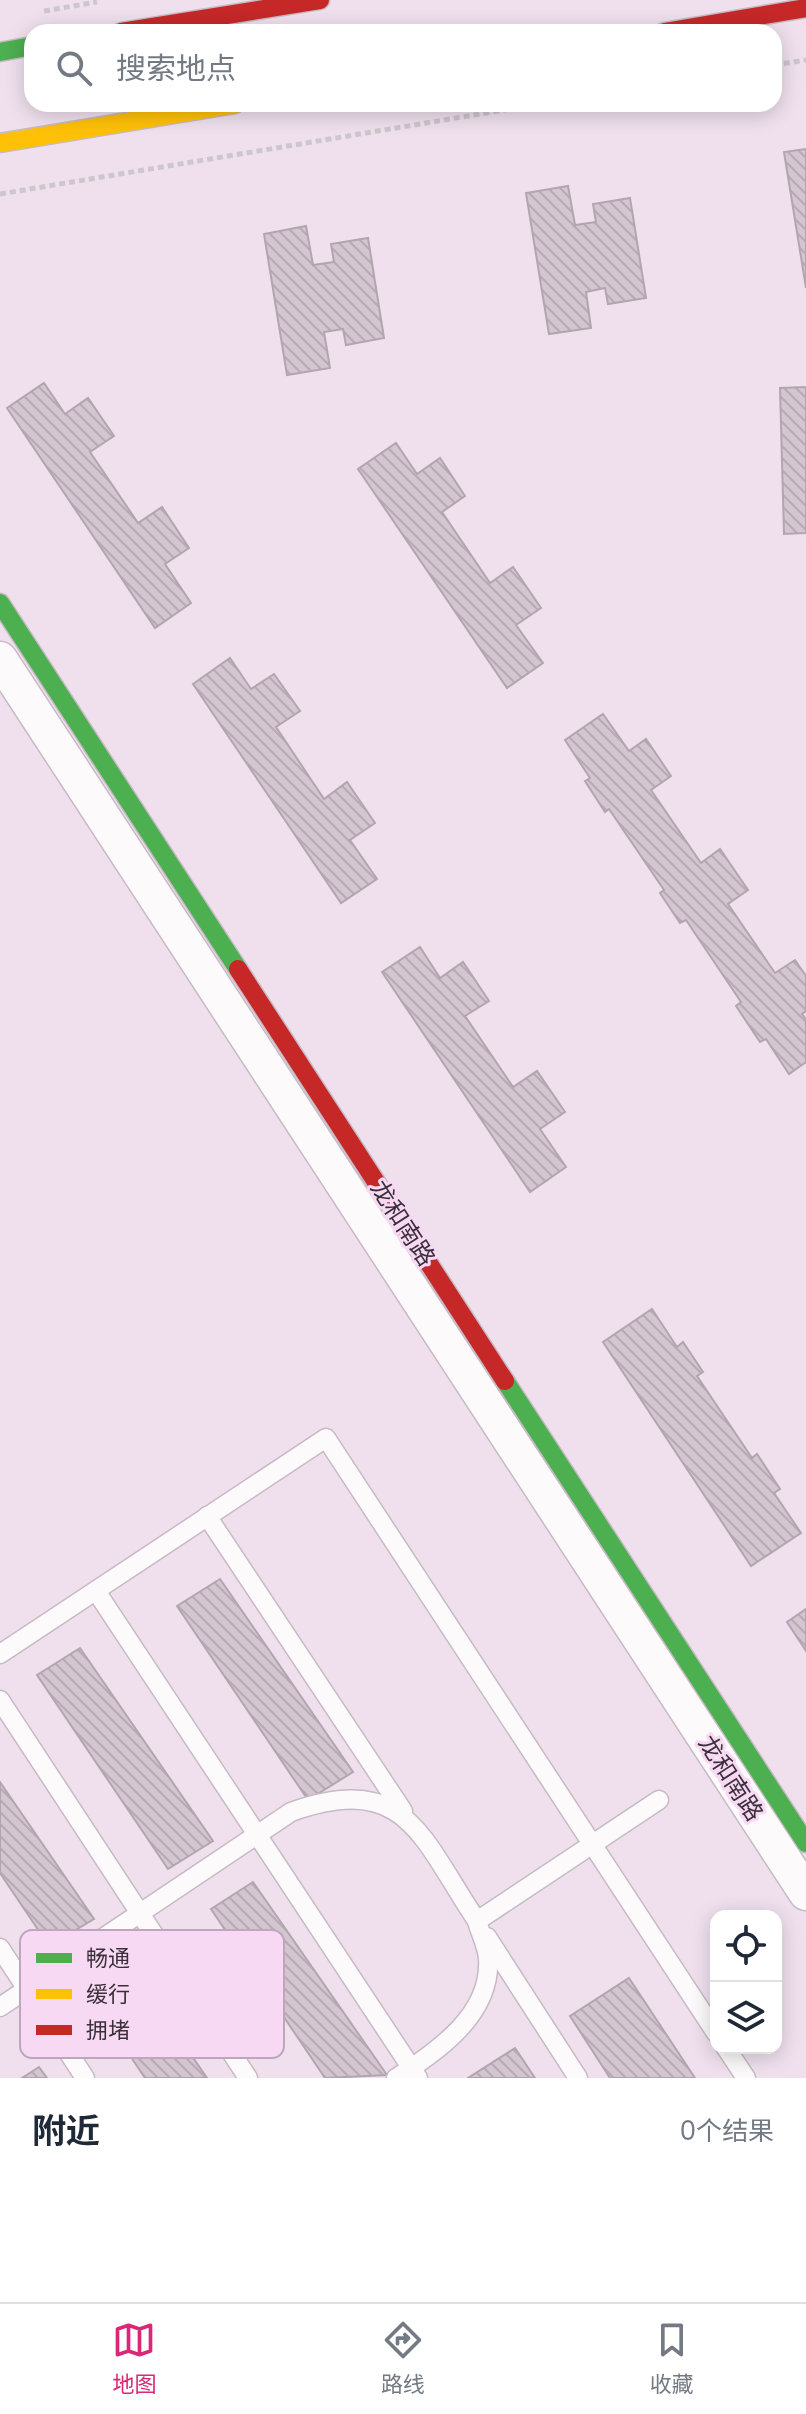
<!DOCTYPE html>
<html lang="zh">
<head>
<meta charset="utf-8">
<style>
  :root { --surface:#fff; --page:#f6f6f7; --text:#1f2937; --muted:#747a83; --line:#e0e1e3; --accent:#db2777 }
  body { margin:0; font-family:Poppins,"Noto Sans SC",sans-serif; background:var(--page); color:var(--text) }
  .controls { position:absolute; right:24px; bottom:24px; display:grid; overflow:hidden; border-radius:16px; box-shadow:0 4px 20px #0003 }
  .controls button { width:72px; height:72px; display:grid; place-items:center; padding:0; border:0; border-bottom:2px solid var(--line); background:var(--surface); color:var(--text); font:40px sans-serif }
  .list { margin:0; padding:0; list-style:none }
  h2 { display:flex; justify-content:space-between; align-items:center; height:104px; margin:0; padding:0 32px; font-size:34px }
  h2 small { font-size:26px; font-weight:400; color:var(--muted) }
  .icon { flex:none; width:44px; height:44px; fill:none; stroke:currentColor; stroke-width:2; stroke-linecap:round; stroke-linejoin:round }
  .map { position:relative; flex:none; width:806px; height:2078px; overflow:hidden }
  .search { position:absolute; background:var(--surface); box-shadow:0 4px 20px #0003; left:24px; right:24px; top:24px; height:88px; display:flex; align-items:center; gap:20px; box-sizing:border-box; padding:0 28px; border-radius:24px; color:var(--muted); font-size:30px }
  .sheet { height:224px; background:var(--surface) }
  nav { display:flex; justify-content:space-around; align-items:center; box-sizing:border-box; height:112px; border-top:2px solid var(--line); background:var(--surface); font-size:22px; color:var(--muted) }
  nav a { display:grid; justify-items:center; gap:4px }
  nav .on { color:var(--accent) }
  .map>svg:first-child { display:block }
  .building { fill:url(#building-back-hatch); stroke:#b3a5af; stroke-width:2 }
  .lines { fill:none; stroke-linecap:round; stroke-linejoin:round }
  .lane-casing { stroke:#c6bac4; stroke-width:21 }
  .street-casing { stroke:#c6bac4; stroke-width:37 }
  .fast-casing { stroke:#c6bac4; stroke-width:21 }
  .slow-casing { stroke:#c6bac4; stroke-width:21 }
  .jam-casing { stroke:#c6bac4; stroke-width:21 }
  .path { stroke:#cdc6cc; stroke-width:5; stroke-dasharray:6 4; stroke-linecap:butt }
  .lane { stroke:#fdfafc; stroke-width:18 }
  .street { stroke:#fdfafc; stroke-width:34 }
  .fast { stroke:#4caf50; stroke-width:18 }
  .slow { stroke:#ffc107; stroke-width:18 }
  .jam { stroke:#c62828; stroke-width:18 }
  .labels { text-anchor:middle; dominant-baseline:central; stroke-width:6; stroke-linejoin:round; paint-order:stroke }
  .street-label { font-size:24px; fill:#3b303a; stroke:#f7d9f4 }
  .key { fill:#f7d9f4; stroke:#bfa6bc; stroke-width:2 }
  .key-label { font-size:22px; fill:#3b303a }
</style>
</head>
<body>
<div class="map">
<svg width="806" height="2078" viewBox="0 0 806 2078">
  <defs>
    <pattern id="building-back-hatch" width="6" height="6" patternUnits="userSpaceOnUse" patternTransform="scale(2)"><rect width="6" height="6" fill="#d4c6d0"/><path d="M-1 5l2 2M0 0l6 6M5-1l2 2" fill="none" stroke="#b7aab3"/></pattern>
  </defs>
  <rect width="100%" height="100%" fill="#f0e0ee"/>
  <g class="building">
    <path d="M806 149V288L784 152Z"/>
    <path d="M568 186 575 225 596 222 593 204 630 198 646 298 608 304 605 288 586 292 591 328 549 334 526 193Z"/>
    <path d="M306 226 313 265 334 262 331 244 368 238 384 338 346 345 343 329 324 332 330 368 287 375 264 234Z"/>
    <path d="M44 383 65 414 88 398 114 436 90 452 138 523 162 507 189 548 165 564 191 603 155 628 7 408Z"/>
    <path d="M806 387V533L784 534 780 388Z"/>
    <path d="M396 443 417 474 440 458 465 496 442 512 490 583 513 567 541 608 516 625 543 663 507 688 358 469Z"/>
    <path d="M230 658 251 689 274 674 300 711 276 727 324 799 347 782 375 823 350 840 377 879 341 903 193 684Z"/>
    <path d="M603 714 629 751 646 739 671 776 651 790 701 863 720 849 748 890 728 904 775 973 795 960 806 976V1011L802 1014 806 1019V1062L789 1074 766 1039 760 1042 736 1006 741 1002 686 920 680 923 660 893 664 890 609 809 605 812 585 781 590 778 565 740Z"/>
    <path d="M420 947 440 978 463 962 489 1001 465 1016 513 1087 537 1071 565 1112 540 1129 566 1167 530 1192 382 972Z"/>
    <path d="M652 1309 677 1347 683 1342 703 1372 697 1376 752 1458 757 1454 780 1489 774 1493 801 1533 751 1566 603 1342Z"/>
    <path d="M220 1579 353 1772 308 1800 177 1606Z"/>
    <path d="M806 1609V1651L787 1622Z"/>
    <path d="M80 1648 213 1841 168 1869 37 1675Z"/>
    <path d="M0 1782 94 1919 49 1946 0 1873Z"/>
    <path d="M253 1882 387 2075 325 2078 211 1909Z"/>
    <path d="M126 1960 207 2078H145L84 1987Z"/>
    <path d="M629 1978 695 2078H610L570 2016Z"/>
    <path d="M515 2048 535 2078H468Z"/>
    <path d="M39 2067 47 2078H22Z"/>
  </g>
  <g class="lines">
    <defs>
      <g id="lane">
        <path d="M207 1516 403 1811"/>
        <path d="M96 1591 418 2078"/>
        <path d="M0 1654 326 1438 716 2033"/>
        <path d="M0 1700 248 2078"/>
        <path d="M487 1937 578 2078"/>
        <path d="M0 1948 85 2078"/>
        <path d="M0 2007 291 1812C407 1771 421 1838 477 1921L659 1800"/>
        <path d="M726 2048 746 2078"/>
        <path d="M396 2078C437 2051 492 2015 488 1958 487 1946 480 1933 477 1921"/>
      </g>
      <path id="street" d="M0 659 806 1893"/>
      <g id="fast">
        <path d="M0 52 32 46"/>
        <path d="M0 603 238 969"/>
        <path d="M505 1381 806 1843"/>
      </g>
      <path id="slow" d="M0 143 235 104"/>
      <g id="jam">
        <path d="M121 32 320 0"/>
        <path d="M664 32 806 8"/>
        <path d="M238 969 505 1381"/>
      </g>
    </defs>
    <use href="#lane" class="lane-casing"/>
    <use href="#street" class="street-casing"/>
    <use href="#fast" class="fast-casing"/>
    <use href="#slow" class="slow-casing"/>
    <use href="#jam" class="jam-casing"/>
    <g class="path">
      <path d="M44 11 97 2"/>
      <path d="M774 65 806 60"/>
      <path d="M0 194 540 104"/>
    </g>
    <use href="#lane" class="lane"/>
    <use href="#street" class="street"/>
    <use href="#fast" class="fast"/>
    <use href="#slow" class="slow"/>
    <use href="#jam" class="jam"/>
  </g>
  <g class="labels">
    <g class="street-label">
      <text transform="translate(403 1223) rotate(57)">龙和南路</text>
      <text transform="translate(731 1778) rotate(57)">龙和南路</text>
    </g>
  </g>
  <rect x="20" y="1930" width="264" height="128" rx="12" class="key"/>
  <rect x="36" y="1953" width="36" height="10" fill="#4caf50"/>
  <rect x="36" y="1989" width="36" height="10" fill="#ffc107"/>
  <rect x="36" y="2025" width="36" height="10" fill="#c62828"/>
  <g class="key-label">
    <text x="86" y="1966">畅通</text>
    <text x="86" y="2002">缓行</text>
    <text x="86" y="2038">拥堵</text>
  </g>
</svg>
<div class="controls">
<button><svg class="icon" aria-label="locate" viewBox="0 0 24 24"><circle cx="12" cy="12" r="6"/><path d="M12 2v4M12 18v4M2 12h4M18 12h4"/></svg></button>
<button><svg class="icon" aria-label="layers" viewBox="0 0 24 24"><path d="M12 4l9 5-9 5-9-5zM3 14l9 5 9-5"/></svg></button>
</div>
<div class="search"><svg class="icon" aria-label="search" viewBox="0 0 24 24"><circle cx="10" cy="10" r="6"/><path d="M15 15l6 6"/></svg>搜索地点</div>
</div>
<section class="sheet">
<h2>附近<small>0个结果</small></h2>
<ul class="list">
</ul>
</section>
<nav>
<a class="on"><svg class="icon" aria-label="map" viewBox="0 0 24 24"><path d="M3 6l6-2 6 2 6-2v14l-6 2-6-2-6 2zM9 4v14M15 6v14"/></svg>地图</a>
<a><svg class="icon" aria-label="directions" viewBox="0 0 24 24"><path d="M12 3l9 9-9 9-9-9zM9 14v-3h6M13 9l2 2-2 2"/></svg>路线</a>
<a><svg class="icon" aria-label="saved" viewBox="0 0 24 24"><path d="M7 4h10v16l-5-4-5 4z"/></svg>收藏</a>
</nav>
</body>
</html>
